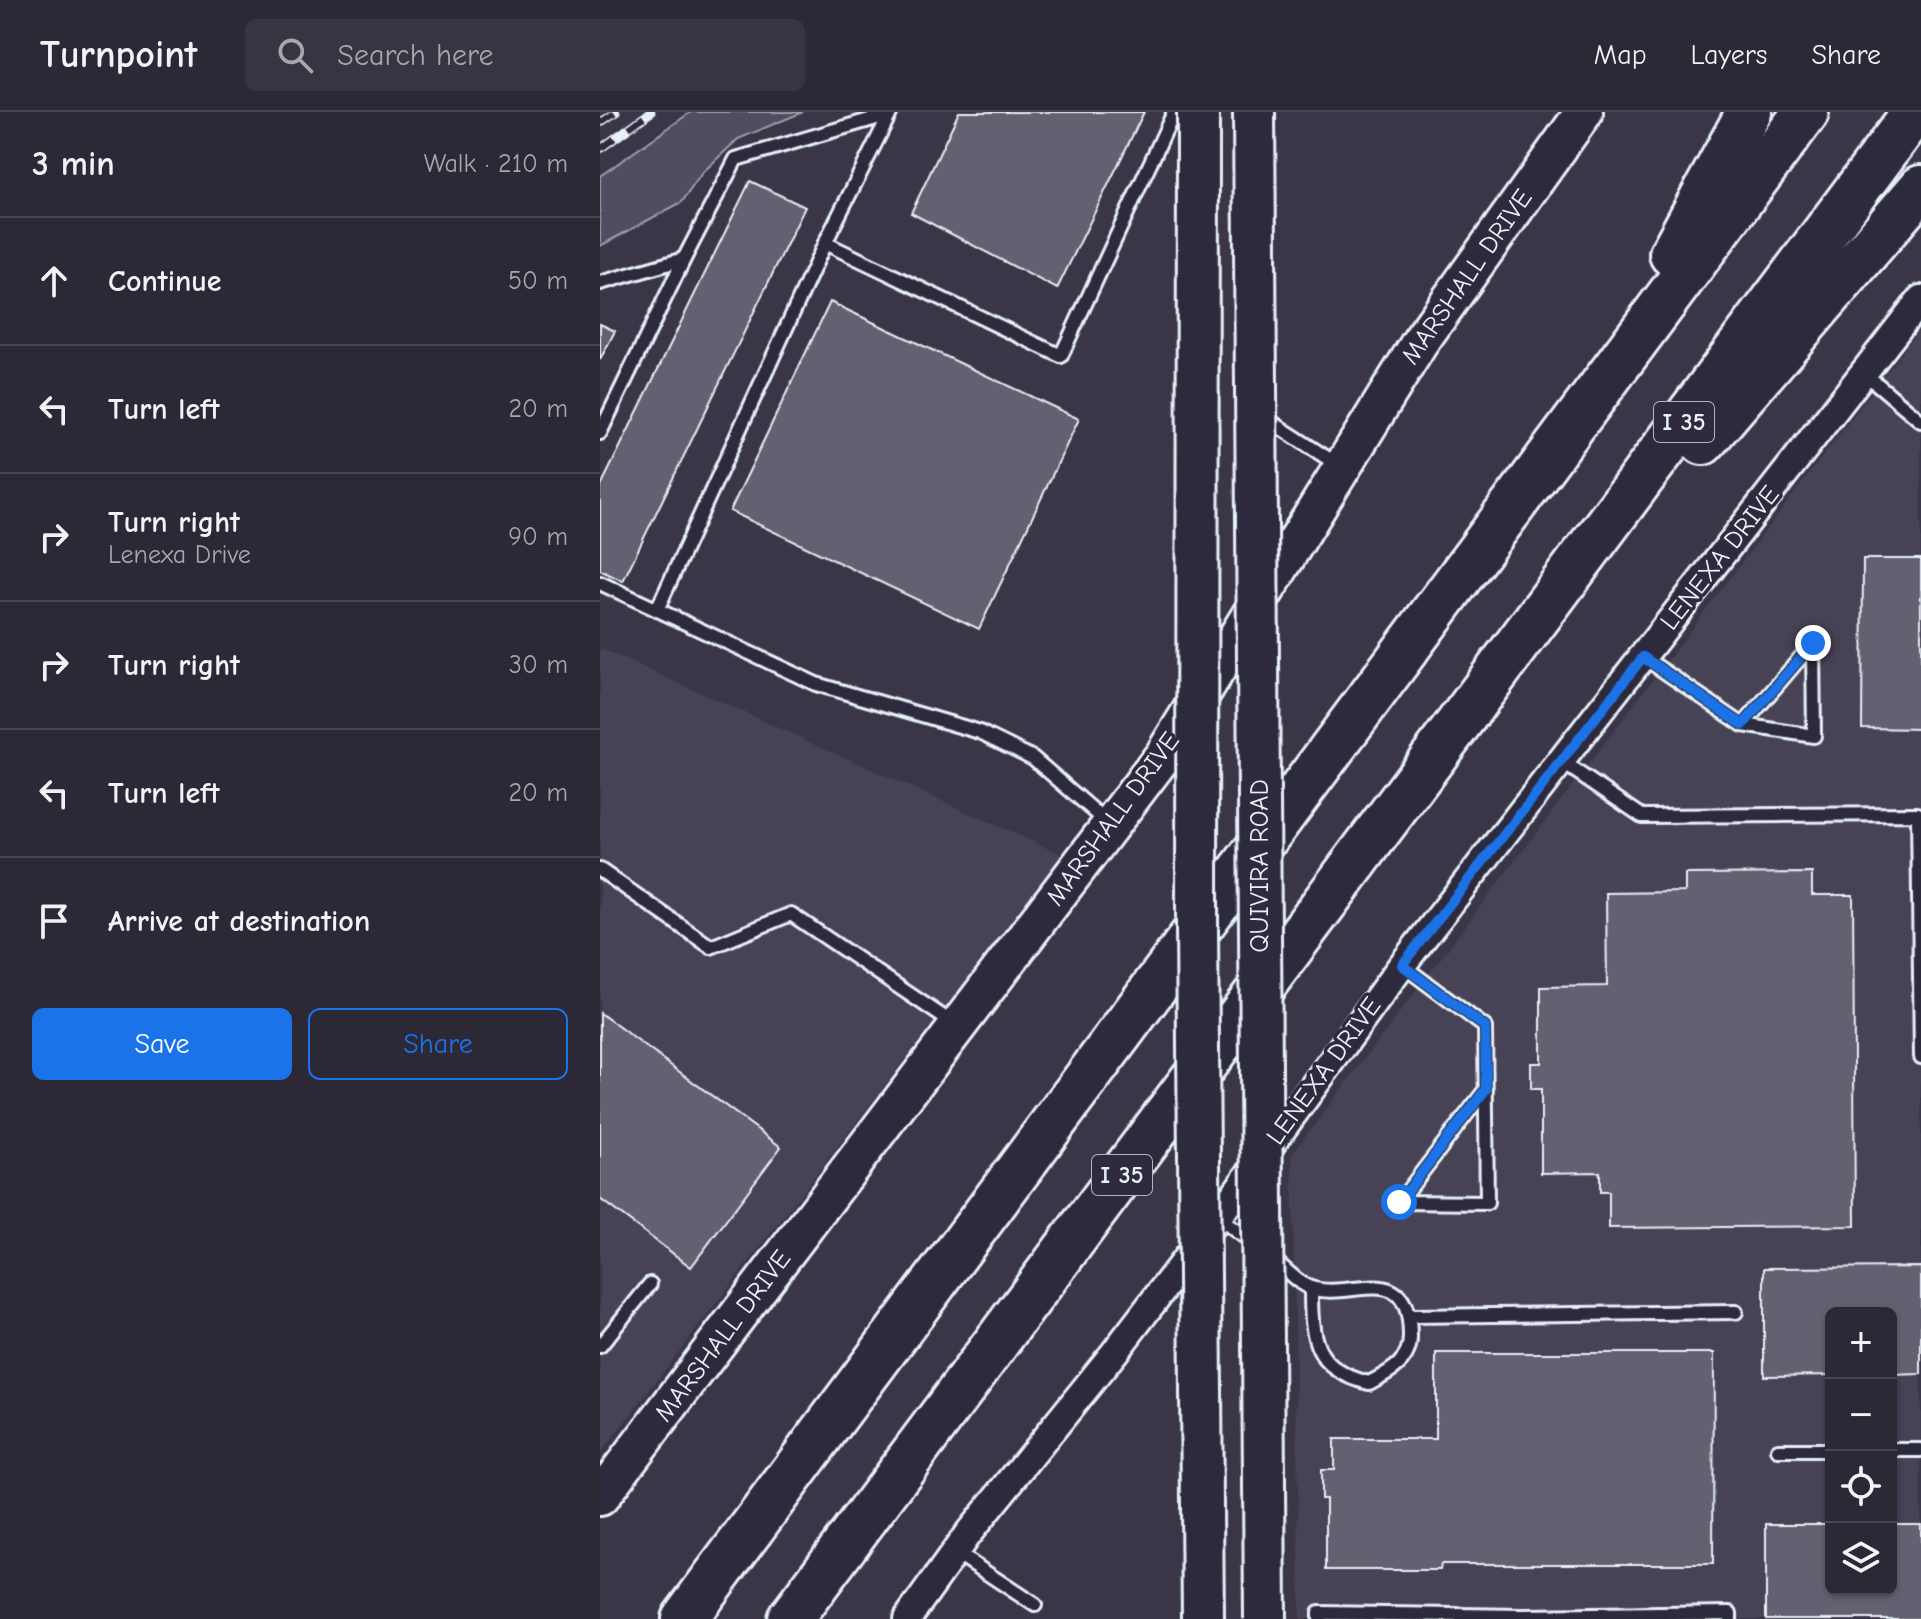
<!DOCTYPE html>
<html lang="en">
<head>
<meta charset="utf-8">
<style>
  :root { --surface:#2c2836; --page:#383442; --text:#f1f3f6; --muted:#a6a6ad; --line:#484451; --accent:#1a73e8 }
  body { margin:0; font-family:"Comic Neue",sans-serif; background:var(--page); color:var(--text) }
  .controls { position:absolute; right:24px; bottom:24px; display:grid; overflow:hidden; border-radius:12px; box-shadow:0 2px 6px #0004 }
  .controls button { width:72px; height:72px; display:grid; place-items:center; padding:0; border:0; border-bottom:2px solid var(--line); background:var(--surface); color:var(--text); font:40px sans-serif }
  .stop { position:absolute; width:24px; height:24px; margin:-18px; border:6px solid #1a73e8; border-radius:50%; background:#fff }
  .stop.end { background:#1a73e8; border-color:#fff; box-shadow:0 2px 8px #0008 }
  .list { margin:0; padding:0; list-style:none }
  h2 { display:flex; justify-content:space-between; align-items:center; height:104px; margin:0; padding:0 32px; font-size:34px }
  h2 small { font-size:26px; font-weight:400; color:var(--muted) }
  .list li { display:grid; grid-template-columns:52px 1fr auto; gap:24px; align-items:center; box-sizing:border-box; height:128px; padding:0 32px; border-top:2px solid var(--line) }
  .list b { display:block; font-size:30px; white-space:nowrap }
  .list p { margin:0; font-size:26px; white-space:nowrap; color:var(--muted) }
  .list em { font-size:26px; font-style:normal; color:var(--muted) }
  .actions { display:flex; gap:16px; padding:24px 32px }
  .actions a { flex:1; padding:18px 0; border:2px solid var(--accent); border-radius:12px; text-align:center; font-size:28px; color:var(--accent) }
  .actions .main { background:var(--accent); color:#fff }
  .icon { flex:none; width:44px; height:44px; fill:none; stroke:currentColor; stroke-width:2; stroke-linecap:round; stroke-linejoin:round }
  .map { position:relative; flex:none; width:1321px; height:1507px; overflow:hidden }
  header { display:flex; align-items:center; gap:48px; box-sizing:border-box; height:112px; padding:0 40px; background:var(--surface); border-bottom:2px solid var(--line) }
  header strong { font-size:38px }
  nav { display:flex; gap:44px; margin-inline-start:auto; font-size:28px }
  .search { width:560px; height:72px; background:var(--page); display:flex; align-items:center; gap:20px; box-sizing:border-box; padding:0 28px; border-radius:12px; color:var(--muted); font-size:30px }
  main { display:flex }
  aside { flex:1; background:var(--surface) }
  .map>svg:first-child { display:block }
  .built { fill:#464354; fill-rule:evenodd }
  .green { fill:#504e5f; stroke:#9ca0ac; stroke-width:2 }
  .building { fill:#636171; stroke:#e8f1f8; stroke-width:2 }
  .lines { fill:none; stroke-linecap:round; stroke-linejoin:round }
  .lane-casing { stroke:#e8f1f8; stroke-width:18 }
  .street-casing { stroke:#e8f1f8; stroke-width:32 }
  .secondary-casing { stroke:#e8f1f8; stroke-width:42 }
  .highway-casing { stroke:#e8f1f8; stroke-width:50 }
  .lane { stroke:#2f2a3d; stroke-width:12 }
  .street { stroke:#2f2a3d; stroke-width:26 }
  .secondary { stroke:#2f2a3d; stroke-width:36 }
  .highway { stroke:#2f2a3d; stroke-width:44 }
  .rail-casing { stroke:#e8f1f8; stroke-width:9 }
  .rail { stroke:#2f2a3d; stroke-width:6; stroke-dasharray:18; stroke-linecap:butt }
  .primary-bridge-casing { stroke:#e8f1f8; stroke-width:46; stroke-linecap:butt }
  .primary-bridge { stroke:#2f2a3d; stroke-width:40 }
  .route { stroke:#1a73e8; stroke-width:10 }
  .labels { text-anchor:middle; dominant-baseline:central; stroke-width:7; stroke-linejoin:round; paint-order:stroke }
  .shield { fill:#2f2a3d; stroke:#b0b5c0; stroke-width:2 }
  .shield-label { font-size:24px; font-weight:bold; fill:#e8f1f8 }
  .street-label { font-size:26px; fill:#e8f1f8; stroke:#2f2a3d }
</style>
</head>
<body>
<header>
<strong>Turnpoint</strong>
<div class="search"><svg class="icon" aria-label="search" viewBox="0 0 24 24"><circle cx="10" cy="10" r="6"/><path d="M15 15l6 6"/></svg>Search here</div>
<nav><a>Map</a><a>Layers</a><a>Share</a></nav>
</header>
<main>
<aside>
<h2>3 min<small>Walk · 210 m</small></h2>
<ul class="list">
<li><svg class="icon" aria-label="ahead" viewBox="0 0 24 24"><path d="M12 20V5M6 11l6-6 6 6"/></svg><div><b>Continue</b></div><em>50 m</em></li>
<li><svg class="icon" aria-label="left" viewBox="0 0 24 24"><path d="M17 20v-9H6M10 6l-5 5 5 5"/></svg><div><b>Turn left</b></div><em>20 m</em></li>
<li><svg class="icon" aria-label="right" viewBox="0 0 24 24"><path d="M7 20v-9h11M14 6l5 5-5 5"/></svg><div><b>Turn right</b><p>Lenexa Drive</p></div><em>90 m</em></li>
<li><svg class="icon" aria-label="right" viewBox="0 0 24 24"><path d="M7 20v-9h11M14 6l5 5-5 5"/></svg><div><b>Turn right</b></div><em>30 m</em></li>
<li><svg class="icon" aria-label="left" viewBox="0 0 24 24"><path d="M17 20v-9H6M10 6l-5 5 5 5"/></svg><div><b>Turn left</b></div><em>20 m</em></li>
<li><svg class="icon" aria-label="arrive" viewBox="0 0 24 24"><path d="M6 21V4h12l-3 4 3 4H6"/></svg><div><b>Arrive at destination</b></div></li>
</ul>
<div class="actions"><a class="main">Save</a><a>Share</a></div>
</aside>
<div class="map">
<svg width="1321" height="1507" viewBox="0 0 1321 1507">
  <rect width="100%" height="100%" fill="#3a3648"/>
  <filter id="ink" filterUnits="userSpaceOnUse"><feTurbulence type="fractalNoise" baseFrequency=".0125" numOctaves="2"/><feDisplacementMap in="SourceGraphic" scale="16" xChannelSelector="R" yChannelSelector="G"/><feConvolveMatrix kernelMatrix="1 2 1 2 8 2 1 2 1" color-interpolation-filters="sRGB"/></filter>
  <g filter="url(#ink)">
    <g class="built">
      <path d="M1321 215V1507H700L692 1042ZM1231 1201H1291V1477H1231Z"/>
      <path d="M0 536 463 743 0 1342Z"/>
    </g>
    <path class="green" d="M91 0H203L138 27 102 61 82 90 0 134V64Z"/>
    <g class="building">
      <path d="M359 0H544L457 177 311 101Z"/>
      <path d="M150 69 205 95 23 469 0 458V376Z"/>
      <path d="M230 190 479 307 379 517 130 399Z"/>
      <path d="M0 212 15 219 0 248Z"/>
      <path d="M1263 447H1321V617L1262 616Z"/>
      <path d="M1212 761V783H1253L1255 1114 1009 1116V1080H1000V1060L941 1061V977H931V951H941V875L1007 874 1006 781 1085 780V762Z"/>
      <path d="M0 901 181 1035 91 1155 0 1087Z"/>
      <path d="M1321 1155V1262L1291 1263V1201H1231V1263L1164 1264V1156Z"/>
      <path d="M836 1241H1114L1113 1452H841L840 1458H726V1387H721V1358H734V1327H836Z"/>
      <path d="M1166 1412H1231V1477H1291V1412H1321V1507H1166Z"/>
    </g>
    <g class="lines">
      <defs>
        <g id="lane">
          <path d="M225 131 461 244 574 0"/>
          <path d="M0 171 84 147 0 321"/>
          <path d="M1264 261 1321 309"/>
          <path d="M667 307 738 353"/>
          <path d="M0 471 216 572 380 620 433 646 508 711"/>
          <path d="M57 498 225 131 290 2 136 47 84 147"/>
          <path d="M1043 545 1143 613 1213 531 1214 624 1143 613"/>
          <path d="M962 650 1042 704 1318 702 1321 945"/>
          <path d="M0 758 111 835 191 802 355 913"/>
          <path d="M802 853 885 915 887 1091 799 1090 886 977"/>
          <path d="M618 1105 653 1132"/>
          <path d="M671 1145C682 1154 698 1172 711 1176 752 1189 809 1146 810 1223 811 1250 790 1260 769 1271 713 1257 711 1227 711 1176"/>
          <path d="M810 1204 1136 1200"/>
          <path d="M0 1234 50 1172"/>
          <path d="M1178 1338H1231"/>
          <path d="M1291 1338H1321"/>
          <path d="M355 1440 435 1493"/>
          <path d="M924 1504 1130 1501V1507"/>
          <path d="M719 1507V1501L924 1504V1507"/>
        </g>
        <path id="street" d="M307 1507 367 1423 514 1241 618 1105 802 853 1321 187"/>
        <path id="secondary" d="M0 1385 563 644 820 230 984 0"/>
        <g id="highway">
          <path d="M1072 142 1149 0"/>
          <path d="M1103 330 1321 76"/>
          <path d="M84 1507 1206 0"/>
          <path d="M190 1507 1315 0"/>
        </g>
      </defs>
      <use href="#lane" class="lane-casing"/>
      <use href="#street" class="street-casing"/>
      <use href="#secondary" class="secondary-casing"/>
      <use href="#highway" class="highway-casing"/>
      <use href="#lane" class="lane"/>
      <use href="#street" class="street"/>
      <use href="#secondary" class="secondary"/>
      <use href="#highway" class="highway"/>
      <defs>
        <g id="rail">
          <path d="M0 11 16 0"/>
          <path d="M0 37 51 0"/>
        </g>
      </defs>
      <use href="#rail" class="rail-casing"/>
      <use href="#rail" class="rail"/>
      <defs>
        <g id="primary-bridge">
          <path d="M598 0 597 818 603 1507"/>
          <path d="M654 0 665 1507"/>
        </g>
      </defs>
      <use href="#primary-bridge" class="primary-bridge-casing"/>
      <use href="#primary-bridge" class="primary-bridge"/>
    </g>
  </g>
  <g class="lines" filter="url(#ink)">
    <path class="route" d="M799 1090 886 977 885 915 802 853 1043 545 1143 613 1213 531"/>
  </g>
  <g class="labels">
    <g class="shield">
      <rect x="1054" y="290" width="60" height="40" rx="6"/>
      <rect x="492" y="1043" width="60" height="40" rx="6"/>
    </g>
    <g class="shield-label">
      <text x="1084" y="310">I 35</text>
      <text x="522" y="1063">I 35</text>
    </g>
    <g class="street-label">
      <text transform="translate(867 165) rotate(-55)">MARSHALL DRIVE</text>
      <text transform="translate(1120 446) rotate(-52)">LENEXA DRIVE</text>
      <text transform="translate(513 707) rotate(-54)">MARSHALL DRIVE</text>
      <text transform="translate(660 754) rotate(-90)">QUIVIRA ROAD</text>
      <text transform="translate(724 959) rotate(-54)">LENEXA DRIVE</text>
      <text transform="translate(123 1224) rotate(-53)">MARSHALL DRIVE</text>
    </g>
  </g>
</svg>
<div class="controls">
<button>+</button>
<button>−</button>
<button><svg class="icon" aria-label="locate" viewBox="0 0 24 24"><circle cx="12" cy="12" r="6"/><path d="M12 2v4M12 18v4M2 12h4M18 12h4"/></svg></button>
<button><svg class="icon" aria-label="layers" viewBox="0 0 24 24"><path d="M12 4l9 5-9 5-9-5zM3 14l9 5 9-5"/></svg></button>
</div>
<div class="stop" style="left:799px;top:1090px"></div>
<div class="stop end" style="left:1213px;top:531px"></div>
</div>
</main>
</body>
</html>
